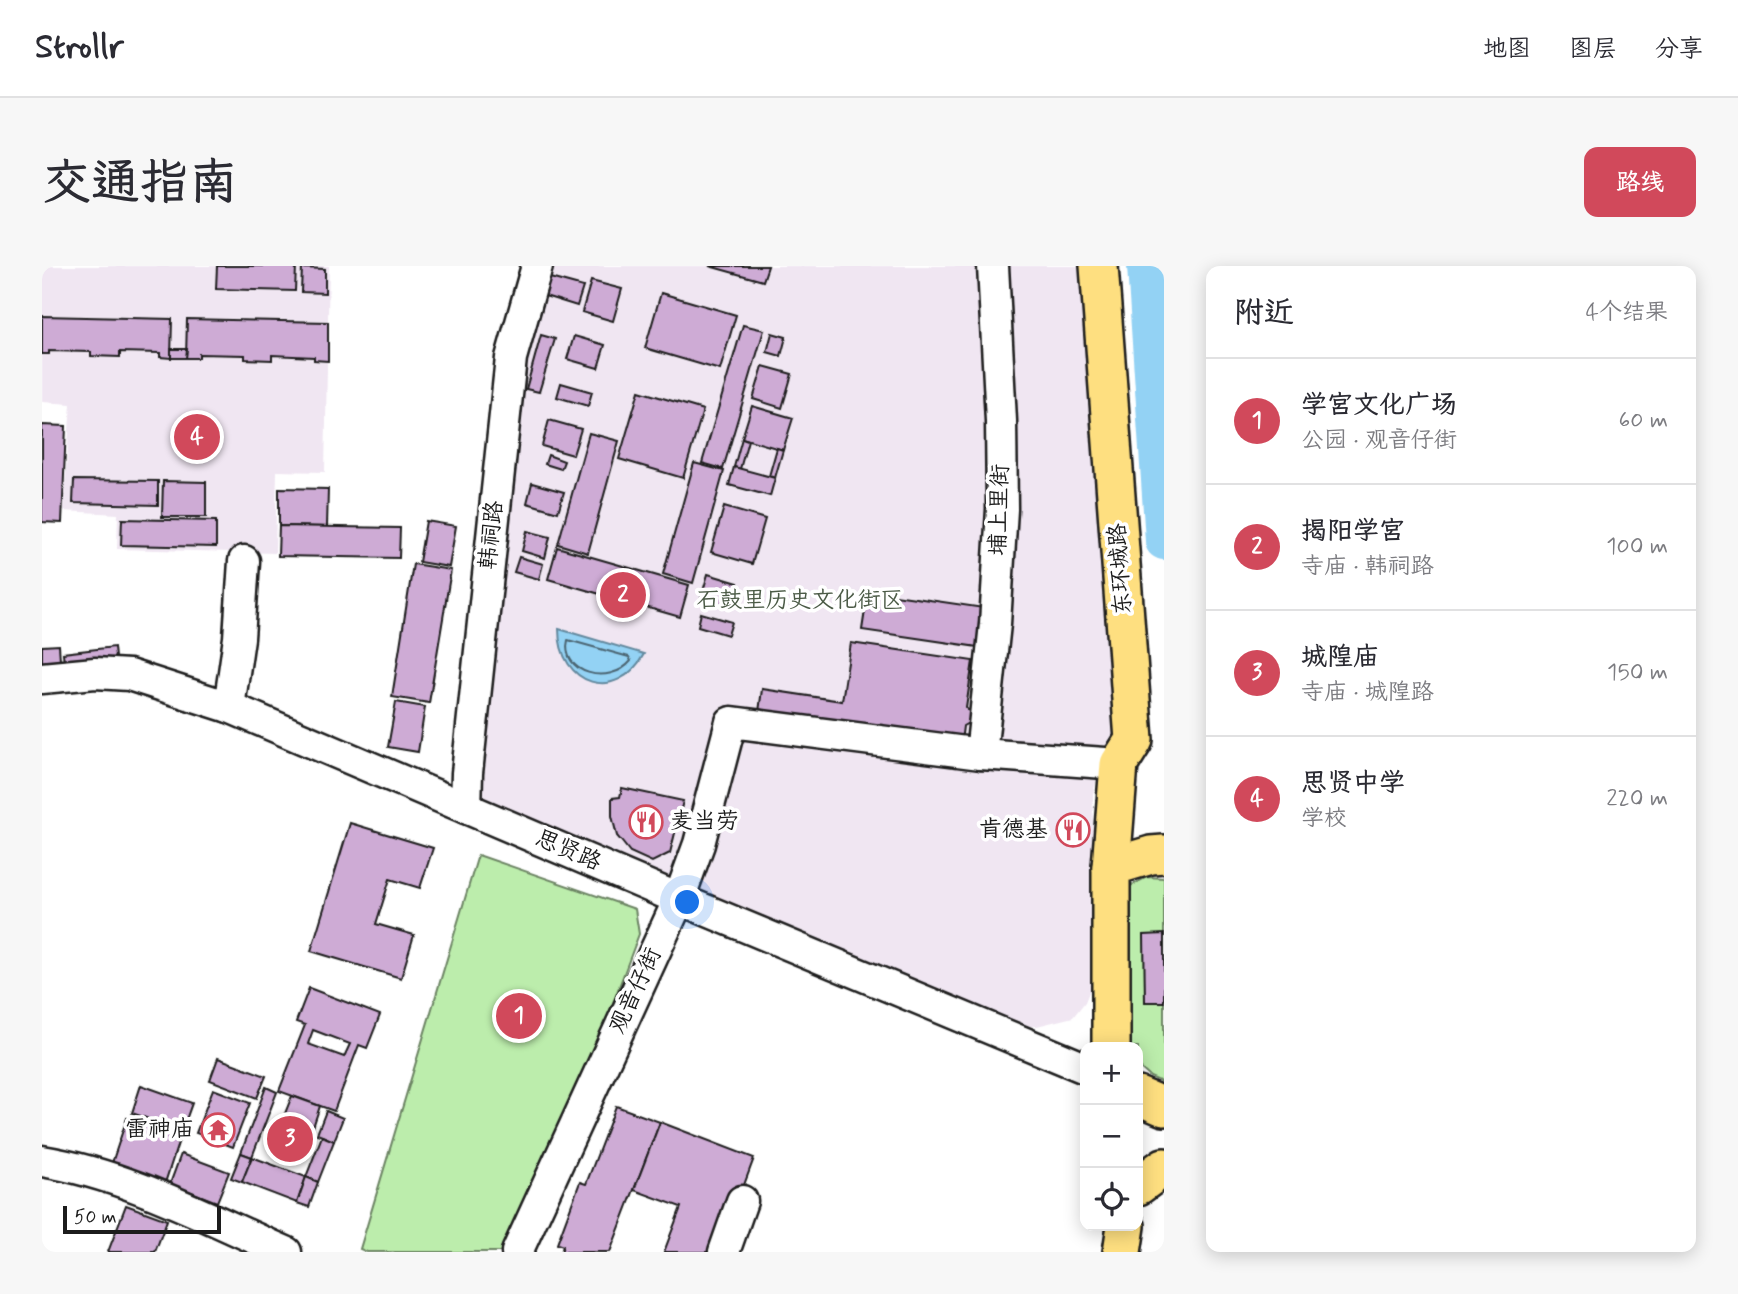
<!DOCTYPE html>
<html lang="zh">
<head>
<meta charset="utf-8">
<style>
  :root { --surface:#fff; --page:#f7f7f7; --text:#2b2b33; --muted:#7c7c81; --line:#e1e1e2; --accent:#d1495b }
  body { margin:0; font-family:Mynerve,"LXGW WenKai TC",sans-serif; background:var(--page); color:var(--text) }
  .controls { position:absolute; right:21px; bottom:21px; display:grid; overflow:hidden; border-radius:14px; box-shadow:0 4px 18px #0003 }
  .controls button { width:63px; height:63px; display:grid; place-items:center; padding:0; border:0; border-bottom:2px solid var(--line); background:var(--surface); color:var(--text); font:35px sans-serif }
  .scale { position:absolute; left:21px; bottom:18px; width:158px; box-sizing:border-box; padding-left:7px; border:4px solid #1c1c1c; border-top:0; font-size:19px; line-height:24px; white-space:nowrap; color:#1c1c1c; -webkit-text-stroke:5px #fff; paint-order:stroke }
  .you { position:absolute; left:646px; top:637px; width:24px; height:24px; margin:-18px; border:5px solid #fff; border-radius:50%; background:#1a73e8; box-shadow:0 0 0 10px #1a73e833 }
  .badge { display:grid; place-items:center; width:46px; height:46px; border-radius:50%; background:var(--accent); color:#fff; font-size:23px; font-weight:700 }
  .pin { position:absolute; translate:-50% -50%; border:4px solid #fff; box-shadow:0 2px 7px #0006 }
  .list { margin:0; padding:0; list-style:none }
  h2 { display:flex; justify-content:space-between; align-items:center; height:91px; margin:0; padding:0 28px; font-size:30px }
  h2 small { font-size:23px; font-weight:400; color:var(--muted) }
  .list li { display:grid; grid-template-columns:46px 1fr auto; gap:21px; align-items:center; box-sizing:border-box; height:126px; padding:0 28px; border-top:2px solid var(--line) }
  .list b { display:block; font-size:26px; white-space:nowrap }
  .list p { margin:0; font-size:23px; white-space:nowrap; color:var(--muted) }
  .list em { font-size:23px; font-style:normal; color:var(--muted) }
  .icon { flex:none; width:38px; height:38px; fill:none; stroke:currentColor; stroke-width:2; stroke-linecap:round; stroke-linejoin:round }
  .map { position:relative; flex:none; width:1122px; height:986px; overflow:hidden; border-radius:14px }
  header { display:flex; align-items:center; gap:42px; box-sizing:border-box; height:98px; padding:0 35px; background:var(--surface); border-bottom:2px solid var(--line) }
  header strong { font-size:33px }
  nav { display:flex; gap:38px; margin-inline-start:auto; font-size:24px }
  .intro { display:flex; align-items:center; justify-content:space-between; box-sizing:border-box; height:168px; padding:0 42px }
  h1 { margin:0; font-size:49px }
  .button { padding:18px 32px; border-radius:14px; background:var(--accent); color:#fff; font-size:24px; font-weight:700 }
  main { display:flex; gap:42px; padding:0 42px }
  aside { flex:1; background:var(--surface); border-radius:14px; box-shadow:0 4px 18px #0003 }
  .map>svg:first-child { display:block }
  .built { fill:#f0e6f2 }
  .green { fill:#bcedac; stroke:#6c8464; stroke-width:2 }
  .water { fill:#93d2f4; stroke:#63899e; stroke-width:2 }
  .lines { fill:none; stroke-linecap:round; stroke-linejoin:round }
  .shore { stroke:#4c6572; stroke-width:2 }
  .river { stroke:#93d2f4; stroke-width:38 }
  .building { fill:#ceabd5; stroke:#1c1c1c; stroke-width:2; fill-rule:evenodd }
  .minor-casing { stroke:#1c1c1c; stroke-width:35 }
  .major-casing { stroke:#1c1c1c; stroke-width:42 }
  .minor { stroke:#fff; stroke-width:30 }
  .major { stroke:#fedf80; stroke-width:37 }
  .labels { text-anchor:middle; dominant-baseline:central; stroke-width:7; stroke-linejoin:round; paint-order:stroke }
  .street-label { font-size:23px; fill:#1c1c1c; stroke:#fff }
  .park-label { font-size:23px; fill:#4c5b47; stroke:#fff }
  .poi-label { font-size:23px; fill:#1c1c1c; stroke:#fff; text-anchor:end }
</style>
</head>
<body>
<header>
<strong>Strollr</strong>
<nav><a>地图</a><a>图层</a><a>分享</a></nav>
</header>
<div class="intro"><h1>交通指南</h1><a class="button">路线</a></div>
<main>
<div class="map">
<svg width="1122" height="986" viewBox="0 0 1122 986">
  <rect width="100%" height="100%" fill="#fff"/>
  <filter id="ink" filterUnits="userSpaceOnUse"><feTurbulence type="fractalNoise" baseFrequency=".0143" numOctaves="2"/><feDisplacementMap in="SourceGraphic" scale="14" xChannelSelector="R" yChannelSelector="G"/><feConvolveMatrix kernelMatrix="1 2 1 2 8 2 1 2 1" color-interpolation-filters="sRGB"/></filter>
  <g filter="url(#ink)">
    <g class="built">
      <path d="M0 0H287L283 206 235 205 233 287 75 283 76 248 21 245 29 138 0 136Z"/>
      <path d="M501 0H1042L1073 465 1063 481 1051 528 1049 721 1043 736 1031 751 995 760H985L657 623 607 606 431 531 468 102Z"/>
    </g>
    <g class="green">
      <path d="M436 589 593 643 597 668 535 832 459 986H325L318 983Z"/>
      <path d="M1105 611 1122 612V817L1108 811 1096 800V781H1088L1087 771 1088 627 1089 620Z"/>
    </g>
    <path class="water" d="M517 363 602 388C575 438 517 420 517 363Z"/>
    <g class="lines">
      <path class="shore" d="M526 374 587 391 589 395C567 421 518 407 526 374Z"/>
      <path class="river" d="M1104 0 1122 275"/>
    </g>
    <g class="building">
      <path d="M175 0H254L253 25 174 23Z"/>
      <path d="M667 0H726L721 15Z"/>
      <path d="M260 2 283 3V27L259 26Z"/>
      <path d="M508 12 541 21 535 40 503 30Z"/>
      <path d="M549 15 580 23 571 55 540 46Z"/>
      <path d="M619 27 694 49 678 104 603 82Z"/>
      <path d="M0 50 130 53 129 92 118 91V87L78 86V91L49 90V86L7 85V88H0Z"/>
      <path d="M145 53 286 56V95L272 94V91L230 89V94L203 93V89L157 88V92H144Z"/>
      <path d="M701 59 722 64 681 203 660 197Z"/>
      <path d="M730 67 744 71 739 90 725 86Z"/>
      <path d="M499 69 513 73 497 126 484 123Z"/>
      <path d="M532 70 563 79 556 102 525 93Z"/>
      <path d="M129 83H145L144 92H129Z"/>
      <path d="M721 100 750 108 740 142 711 133Z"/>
      <path d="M519 117 550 126 546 140 515 131Z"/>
      <path d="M597 125 661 144 641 212 577 193Z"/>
      <path d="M710 140 751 152 741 184 700 172Z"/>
      <path d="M507 154 539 163 531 189 500 180Z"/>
      <path d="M0 159 24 160 20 257 0 256Z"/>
      <path d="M547 167 577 175 546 287 516 278Z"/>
      <path d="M700 172 706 174 698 203 692 201Z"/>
      <path d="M735 182 741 184 733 212 727 210Z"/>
      <path d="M506 189 522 195 519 203 503 198Z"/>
      <path d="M652 197 682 205 651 317 621 308Z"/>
      <path d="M692 201 733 212 728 230 687 219Z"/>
      <path d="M32 214 116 215V239L31 237Z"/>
      <path d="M121 215 164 216V251H120Z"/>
      <path d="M490 217 522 226 516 246 485 237Z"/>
      <path d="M237 222 286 223 285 261 237 260Z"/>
      <path d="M682 241 723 253 710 298 669 286Z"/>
      <path d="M80 253 174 255V281L79 279Z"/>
      <path d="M384 255 414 260 407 301 377 296Z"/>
      <path d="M237 260 358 262 357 292 236 290Z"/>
      <path d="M485 265 508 271 503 292 480 285Z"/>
      <path d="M515 281 647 319 638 351 506 313Z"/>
      <path d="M477 291 501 298 497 313 472 306Z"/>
      <path d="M371 298 409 304 387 437 350 431Z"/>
      <path d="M666 308 696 317 689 341 659 332Z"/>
      <path d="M826 325 942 342 936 381 820 364Z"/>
      <path d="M659 347 690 356 686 369 656 360Z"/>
      <path d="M809 377 931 395 924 442 930 449 928 456 921 460 919 476 717 446 720 423 800 435Z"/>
      <path d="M17 379 19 409 0 411V380Z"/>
      <path d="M72 381 74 402 23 407 21 387Z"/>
      <path d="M354 436 383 441 376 486 346 481Z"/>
      <path d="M580 522 641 535 628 587 610 596 588 586 580 576 575 570 570 550V532L578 531Z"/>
      <path d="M308 557 391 582 378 622 348 613 334 658 372 669 359 712 269 685Z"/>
      <path d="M1122 668V736H1103L1102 669Z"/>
      <path d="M267 722 338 749 325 782 317 779 292 845 237 825 263 759 254 756ZM271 764 308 778 302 791 266 778Z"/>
      <path d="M176 792 224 810 215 832 168 814Z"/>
      <path d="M99 819 150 837 140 865 90 847Z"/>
      <path d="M224 821 235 826 210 891 199 887Z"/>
      <path d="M171 823 208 837 191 881 154 867Z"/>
      <path d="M250 830 278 840 271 861 242 850Z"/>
      <path d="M574 840 618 856 568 986H519L521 980 515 978 538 916 544 918Z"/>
      <path d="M284 845 301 852 292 875 275 868Z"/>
      <path d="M85 852 139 868 123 917 69 900Z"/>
      <path d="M618 856 712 892 677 986H622L639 941 592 924Z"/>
      <path d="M280 870 292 875 276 916 264 911Z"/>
      <path d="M199 887 210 891 200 916 189 912Z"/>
      <path d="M139 888 187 906 175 936 128 918Z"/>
      <path d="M210 891 264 911 255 937 200 916Z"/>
      <path d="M264 911 276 916 267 941 255 937Z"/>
      <path d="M84 939 125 954 113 986H66Z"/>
    </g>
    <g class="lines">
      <defs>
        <g id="minor">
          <path d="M0 412 53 407 87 409 187 441 637 633 1043 802"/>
          <path d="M187 441 197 372 202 295"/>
          <path d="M939 488 953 358 960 243 959 155 951 0"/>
          <path d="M424 542 425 507 469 92 495 0"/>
          <path d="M0 895C86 909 165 952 244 986"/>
          <path d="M475 986 637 633 657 578 689 456 939 488 1077 498"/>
          <path d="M682 986 700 935"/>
        </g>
        <g id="major">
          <path d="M1057 0 1092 474 1077 498 1069 601"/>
          <path d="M1069 781V601L1109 589 1122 588"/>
          <path d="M1096 830 1122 841"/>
          <path d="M1096 920 1122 901"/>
          <path d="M1080 986 1084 960"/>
        </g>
      </defs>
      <use href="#minor" class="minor-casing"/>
      <use href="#major" class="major-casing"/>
      <use href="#minor" class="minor"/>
      <use href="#major" class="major"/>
    </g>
  </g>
  <defs>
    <symbol id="restaurant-ring" viewBox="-11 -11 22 22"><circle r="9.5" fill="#fff" stroke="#d1495b" stroke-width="1.5"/><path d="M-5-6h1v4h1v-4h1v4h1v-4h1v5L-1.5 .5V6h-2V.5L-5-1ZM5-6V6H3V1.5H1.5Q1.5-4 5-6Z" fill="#d1495b"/></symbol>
    <symbol id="temple-ring" viewBox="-11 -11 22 22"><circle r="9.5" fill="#fff" stroke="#d1495b" stroke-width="1.5"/><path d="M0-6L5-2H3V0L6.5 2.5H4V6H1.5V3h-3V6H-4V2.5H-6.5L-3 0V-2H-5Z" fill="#d1495b"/></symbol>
  </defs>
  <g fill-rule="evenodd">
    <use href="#restaurant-ring" x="585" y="537" width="38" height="38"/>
    <use href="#restaurant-ring" x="1012" y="545" width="38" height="38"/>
    <use href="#temple-ring" x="157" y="845" width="38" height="38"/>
  </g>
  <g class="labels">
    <g class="street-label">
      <text transform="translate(958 244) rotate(-88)">埔上里街</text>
      <text transform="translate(450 269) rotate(-84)">韩祠路</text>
      <text transform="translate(1079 303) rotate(-94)">东环城路</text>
      <text transform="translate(526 585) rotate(23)">思贤路</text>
      <text transform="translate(594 725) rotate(-65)">观音仔街</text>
    </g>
    <g class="park-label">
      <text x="758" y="335">石鼓里历史文化街区</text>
    </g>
    <g class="poi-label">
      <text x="628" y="556" text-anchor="start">麦当劳</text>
      <text x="1006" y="564">肯德基</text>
      <text x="152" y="864">雷神庙</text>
    </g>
  </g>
</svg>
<div class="controls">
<button>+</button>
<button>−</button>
<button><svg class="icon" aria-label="locate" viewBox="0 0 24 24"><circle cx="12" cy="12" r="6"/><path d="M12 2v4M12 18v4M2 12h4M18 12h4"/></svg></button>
</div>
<div class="scale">50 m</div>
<div class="you"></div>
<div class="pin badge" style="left:477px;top:750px">1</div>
<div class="pin badge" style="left:581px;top:329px">2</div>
<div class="pin badge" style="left:248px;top:873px">3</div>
<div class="pin badge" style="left:155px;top:171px">4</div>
</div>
<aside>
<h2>附近<small>4个结果</small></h2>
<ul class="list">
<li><span class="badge">1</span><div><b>学宫文化广场</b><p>公园 · 观音仔街</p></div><em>60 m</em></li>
<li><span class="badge">2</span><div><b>揭阳学宫</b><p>寺庙 · 韩祠路</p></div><em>100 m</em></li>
<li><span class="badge">3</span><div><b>城隍庙</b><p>寺庙 · 城隍路</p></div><em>150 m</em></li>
<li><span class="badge">4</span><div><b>思贤中学</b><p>学校</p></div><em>220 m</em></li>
</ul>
</aside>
</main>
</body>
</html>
